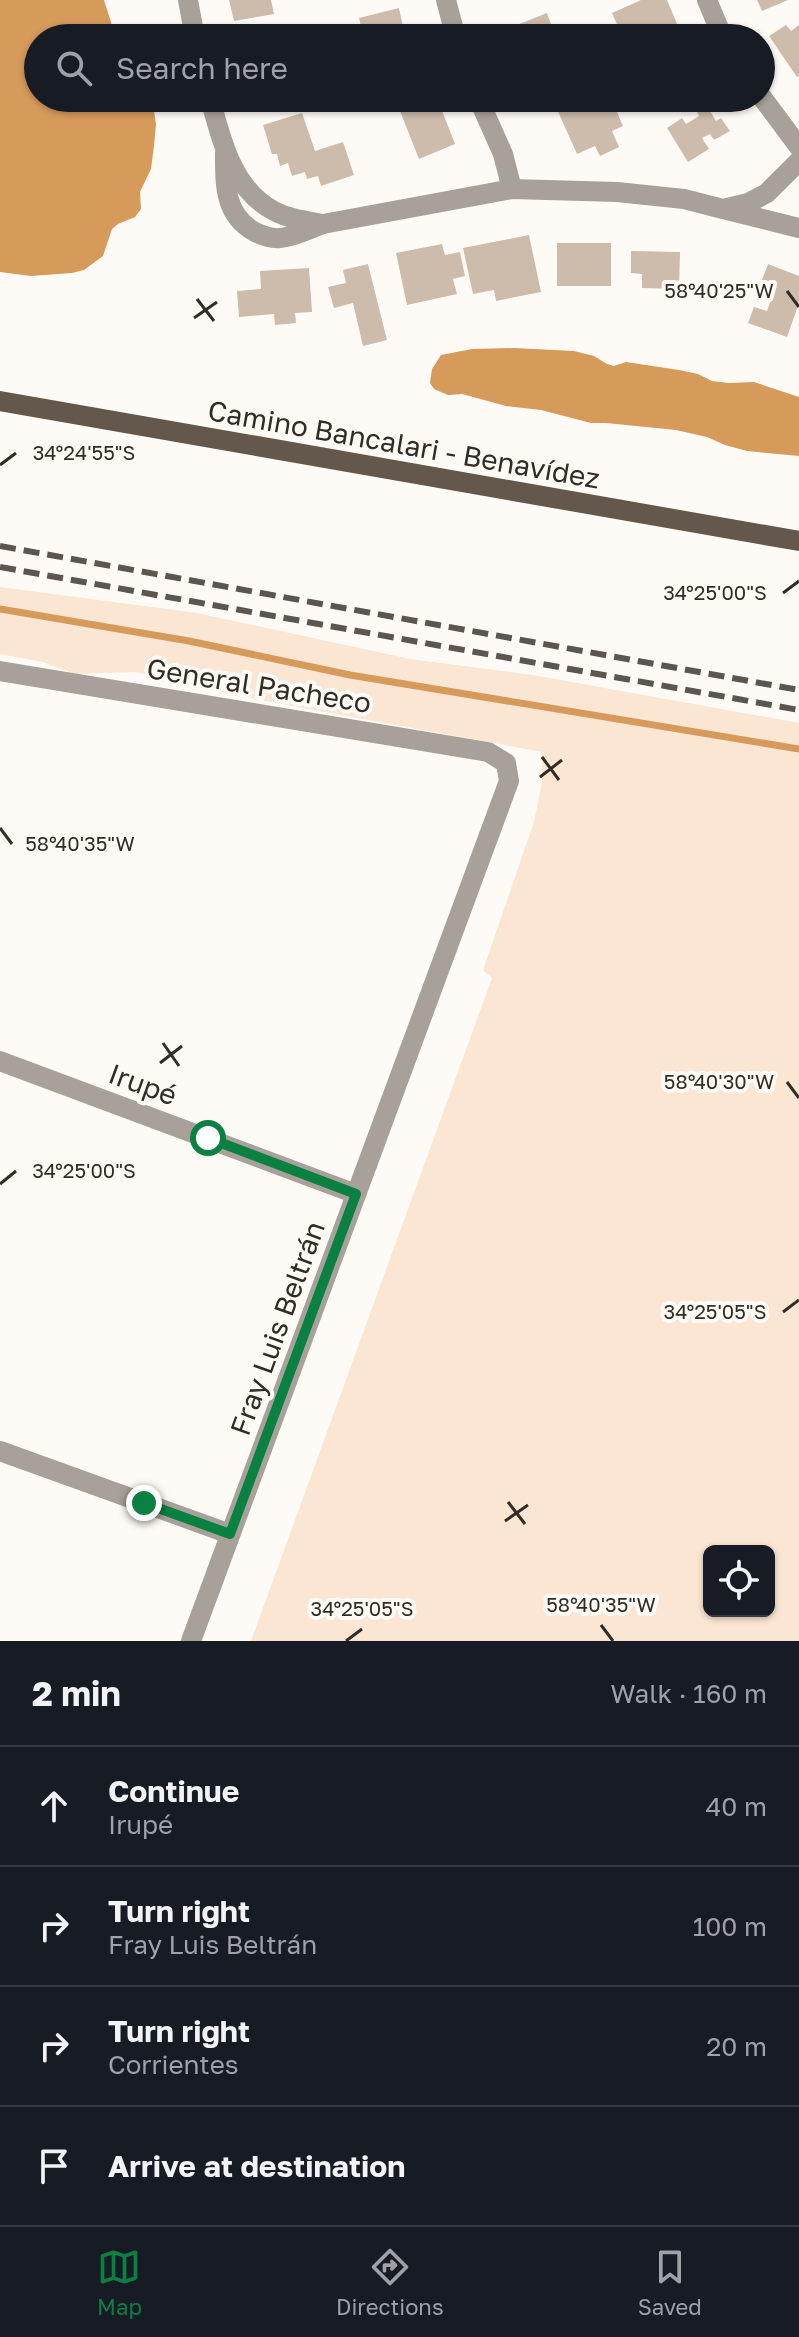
<!DOCTYPE html>
<html lang="en">
<head>
<meta charset="utf-8">
<style>
  :root { --surface:#171b24; --page:#242831; --text:#f1f3f6; --muted:#9ea1a6; --line:#363941; --accent:#0b8043 }
  body { margin:0; font-family:"Golos Text",sans-serif; background:var(--page); color:var(--text) }
  .controls { position:absolute; right:24px; bottom:24px; display:grid; overflow:hidden; border-radius:12px; box-shadow:0 2px 6px #0004 }
  .controls button { width:72px; height:72px; display:grid; place-items:center; padding:0; border:0; border-bottom:2px solid var(--line); background:var(--surface); color:var(--text); font:40px sans-serif }
  .stop { position:absolute; width:24px; height:24px; margin:-18px; border:6px solid #0b8043; border-radius:50%; background:#fff }
  .stop.end { background:#0b8043; border-color:#fff; box-shadow:0 2px 8px #0008 }
  .list { margin:0; padding:0; list-style:none }
  h2 { display:flex; justify-content:space-between; align-items:center; height:104px; margin:0; padding:0 32px; font-size:34px }
  h2 small { font-size:26px; font-weight:400; color:var(--muted) }
  .list li { display:grid; grid-template-columns:52px 1fr auto; gap:24px; align-items:center; box-sizing:border-box; height:120px; padding:0 32px; border-top:2px solid var(--line) }
  .list b { display:block; font-size:30px; white-space:nowrap }
  .list p { margin:0; font-size:26px; white-space:nowrap; color:var(--muted) }
  .list em { font-size:26px; font-style:normal; color:var(--muted) }
  .icon { flex:none; width:44px; height:44px; fill:none; stroke:currentColor; stroke-width:2; stroke-linecap:round; stroke-linejoin:round }
  .map { position:relative; flex:none; width:799px; height:1641px; overflow:hidden }
  .search { position:absolute; background:var(--surface); box-shadow:0 2px 6px #0004; left:24px; right:24px; top:24px; height:88px; display:flex; align-items:center; gap:20px; box-sizing:border-box; padding:0 28px; border-radius:44px; color:var(--muted); font-size:30px }
  .sheet { height:584px; background:var(--surface) }
  nav { display:flex; justify-content:space-around; align-items:center; box-sizing:border-box; height:112px; border-top:2px solid var(--line); background:var(--surface); font-size:22px; color:var(--muted) }
  nav a { display:grid; justify-items:center; gap:4px }
  nav .on { color:var(--accent) }
  .map>svg:first-child { display:block }
  .green { fill:#fae6d2; fill-rule:evenodd }
  .water { fill:#d69b5b }
  .lines { fill:none; stroke-linecap:round; stroke-linejoin:round }
  .stream { stroke:#d69b5b; stroke-width:7 }
  .building { fill:#cdbcab }
  .minor { stroke:#a8a199; stroke-width:20 }
  .major { stroke:#64574b; stroke-width:20 }
  .rail { stroke:#5c564f; stroke-width:6; stroke-dasharray:16 8; stroke-linecap:butt }
  .route { stroke:#0b8043; stroke-width:10 }
  .ticks { fill:none; stroke:#332c25; stroke-width:3 }
  .labels { text-anchor:middle; dominant-baseline:central; stroke-width:8; stroke-linejoin:round; paint-order:stroke }
  .street-label { font-size:28px; fill:#332c25; stroke:#fefbf7 }
  .ticks-label { font-size:20px; text-anchor:middle; fill:#332c25; stroke:#fefbf7; stroke-width:8; stroke-linejoin:round; paint-order:stroke }
</style>
</head>
<body>
<div class="map">
<svg width="799" height="1641" viewBox="0 0 799 1641">
  <rect width="100%" height="100%" fill="#fefbf7"/>
  <path class="green" d="M0 587 197 613 410 659 533 675 799 723V1641H251L492 978 483 970 534 822 542 783V752L255 699 135 672 75 674 43 662 0 654ZM709 1551H769V1611H709Z"/>
  <g class="water">
    <path d="M0 0H104L116 38H38V98H152L156 124 154 146 151 169 140 192 141 209 135 217 118 224 112 229 103 256 84 270 72 273 31 276 0 272Z"/>
    <path d="M514 348 574 351 594 356 607 364 614 366 626 362 679 370 698 374 712 381 729 383 754 382 799 397V456L747 451 725 445 707 437 676 430 606 423H591L541 410 506 406 462 394 448 395 434 389 430 383 432 369 441 355 472 349Z"/>
  </g>
  <g class="lines">
    <path class="stream" d="M0 609 189 641 350 675 799 749"/>
  </g>
  <g class="building">
    <path d="M229 0H271L274 14 234 21Z"/>
    <path d="M641 0H667L683 38H623L612 13Z"/>
    <path d="M757 0H788L762 11Z"/>
    <path d="M399 8 403 27 397 28 399 38H364L359 18Z"/>
    <path d="M547 13 556 38H501L499 32Z"/>
    <path d="M786 25 791 31 799 25V76L797 77 769 36Z"/>
    <path d="M420 98H437L455 144 419 159 398 106Z"/>
    <path d="M552 98H599L600 102 611 98 623 126 612 131 619 147 600 156 595 146 577 154Z"/>
    <path d="M706 104 716 121 721 118 730 131 714 140 710 134 702 138 709 149 688 162 667 128 682 118 686 124 699 116 696 110Z"/>
    <path d="M302 113 315 151 343 142 354 175 321 186 318 176 307 179 305 172 292 176 288 163 280 166 277 154H272L263 125Z"/>
    <path d="M529 235 541 292 496 301 494 290 473 294 463 248Z"/>
    <rect x="557" y="243" width="54" height="43"/>
    <path d="M442 244 445 255 460 252 465 276 453 279 457 294 407 305 396 253Z"/>
    <path d="M631 251 680 252 679 289 642 288V274L631 273Z"/>
    <path d="M368 264 387 340 363 346 353 303 334 308 328 287 346 283 343 270Z"/>
    <path d="M768 264 799 276V303L787 337 748 323 754 307 767 311 776 285 762 280Z"/>
    <path d="M309 268 312 312 295 313 296 323 275 325 274 314 239 317 237 291 261 289 260 271Z"/>
  </g>
  <g class="lines">
    <g class="minor">
      <path d="M188 0 195 38"/>
      <path d="M446 0 456 38"/>
      <path d="M707 0 723 38"/>
      <path d="M761 96 799 147"/>
      <path d="M210 98C221 139 232 189 274 211 289 219 306 221 323 224"/>
      <path d="M478 98 503 154 512 189"/>
      <path d="M225 153C225 184 224 215 255 232 263 236 271 239 280 238 295 237 309 229 323 224L512 189 617 192 684 199 723 209 748 203 767 193 799 161"/>
      <path d="M727 210 799 228"/>
      <path d="M0 671 488 752 506 763 509 781 191 1641"/>
      <path d="M0 1061 356 1194"/>
      <path d="M0 1451 230 1534"/>
    </g>
    <path class="major" d="M0 401 799 541"/>
    <g class="rail">
      <path d="M0 546 799 690"/>
      <path d="M0 567 799 710"/>
    </g>
  </g>
  <g class="lines">
    <path class="route" d="M144 1503 230 1534 356 1194 208 1138"/>
  </g>
  <path class="ticks" d="M787 291 799 307M197 299 214 321M194 318 217 302M0 465 16 453M783 593 799 581M542 757 559 780M540 777 562 760M0 828 12 844M163 1043 179 1066M160 1063 182 1046M787 1082 799 1098M0 1184 16 1171M783 1312 799 1300M508 1502 525 1524M505 1521 528 1505M601 1625 613 1641M346 1641 362 1629"/>
  <g class="labels">
    <g class="street-label">
      <text transform="translate(404 444) rotate(10)">Camino Bancalari - Benavídez</text>
      <text transform="translate(259 685) rotate(9)">General Pacheco</text>
      <text transform="translate(143 1084) rotate(20)">Irupé</text>
      <text transform="translate(277 1328) rotate(-70)">Fray Luis Beltrán</text>
    </g>
  </g>
  <g class="ticks-label">
    <text x="719" y="298">58°40'25"W</text>
    <text x="84" y="460">34°24'55"S</text>
    <text x="715" y="600">34°25'00"S</text>
    <text x="80" y="851">58°40'35"W</text>
    <text x="719" y="1089">58°40'30"W</text>
    <text x="84" y="1178">34°25'00"S</text>
    <text x="715" y="1319">34°25'05"S</text>
    <text x="601" y="1612">58°40'35"W</text>
    <text x="362" y="1616">34°25'05"S</text>
  </g>
</svg>
<div class="controls">
<button><svg class="icon" aria-label="locate" viewBox="0 0 24 24"><circle cx="12" cy="12" r="6"/><path d="M12 2v4M12 18v4M2 12h4M18 12h4"/></svg></button>
</div>
<div class="stop" style="left:208px;top:1138px"></div>
<div class="stop end" style="left:144px;top:1503px"></div>
<div class="search"><svg class="icon" aria-label="search" viewBox="0 0 24 24"><circle cx="10" cy="10" r="6"/><path d="M15 15l6 6"/></svg>Search here</div>
</div>
<section class="sheet">
<h2>2 min<small>Walk · 160 m</small></h2>
<ul class="list">
<li><svg class="icon" aria-label="ahead" viewBox="0 0 24 24"><path d="M12 20V5M6 11l6-6 6 6"/></svg><div><b>Continue</b><p>Irupé</p></div><em>40 m</em></li>
<li><svg class="icon" aria-label="right" viewBox="0 0 24 24"><path d="M7 20v-9h11M14 6l5 5-5 5"/></svg><div><b>Turn right</b><p>Fray Luis Beltrán</p></div><em>100 m</em></li>
<li><svg class="icon" aria-label="right" viewBox="0 0 24 24"><path d="M7 20v-9h11M14 6l5 5-5 5"/></svg><div><b>Turn right</b><p>Corrientes</p></div><em>20 m</em></li>
<li><svg class="icon" aria-label="arrive" viewBox="0 0 24 24"><path d="M6 21V4h12l-3 4 3 4H6"/></svg><div><b>Arrive at destination</b></div></li>
</ul>
</section>
<nav>
<a class="on"><svg class="icon" aria-label="map" viewBox="0 0 24 24"><path d="M3 6l6-2 6 2 6-2v14l-6 2-6-2-6 2zM9 4v14M15 6v14"/></svg>Map</a>
<a><svg class="icon" aria-label="directions" viewBox="0 0 24 24"><path d="M12 3l9 9-9 9-9-9zM9 14v-3h6M13 9l2 2-2 2"/></svg>Directions</a>
<a><svg class="icon" aria-label="saved" viewBox="0 0 24 24"><path d="M7 4h10v16l-5-4-5 4z"/></svg>Saved</a>
</nav>
</body>
</html>
